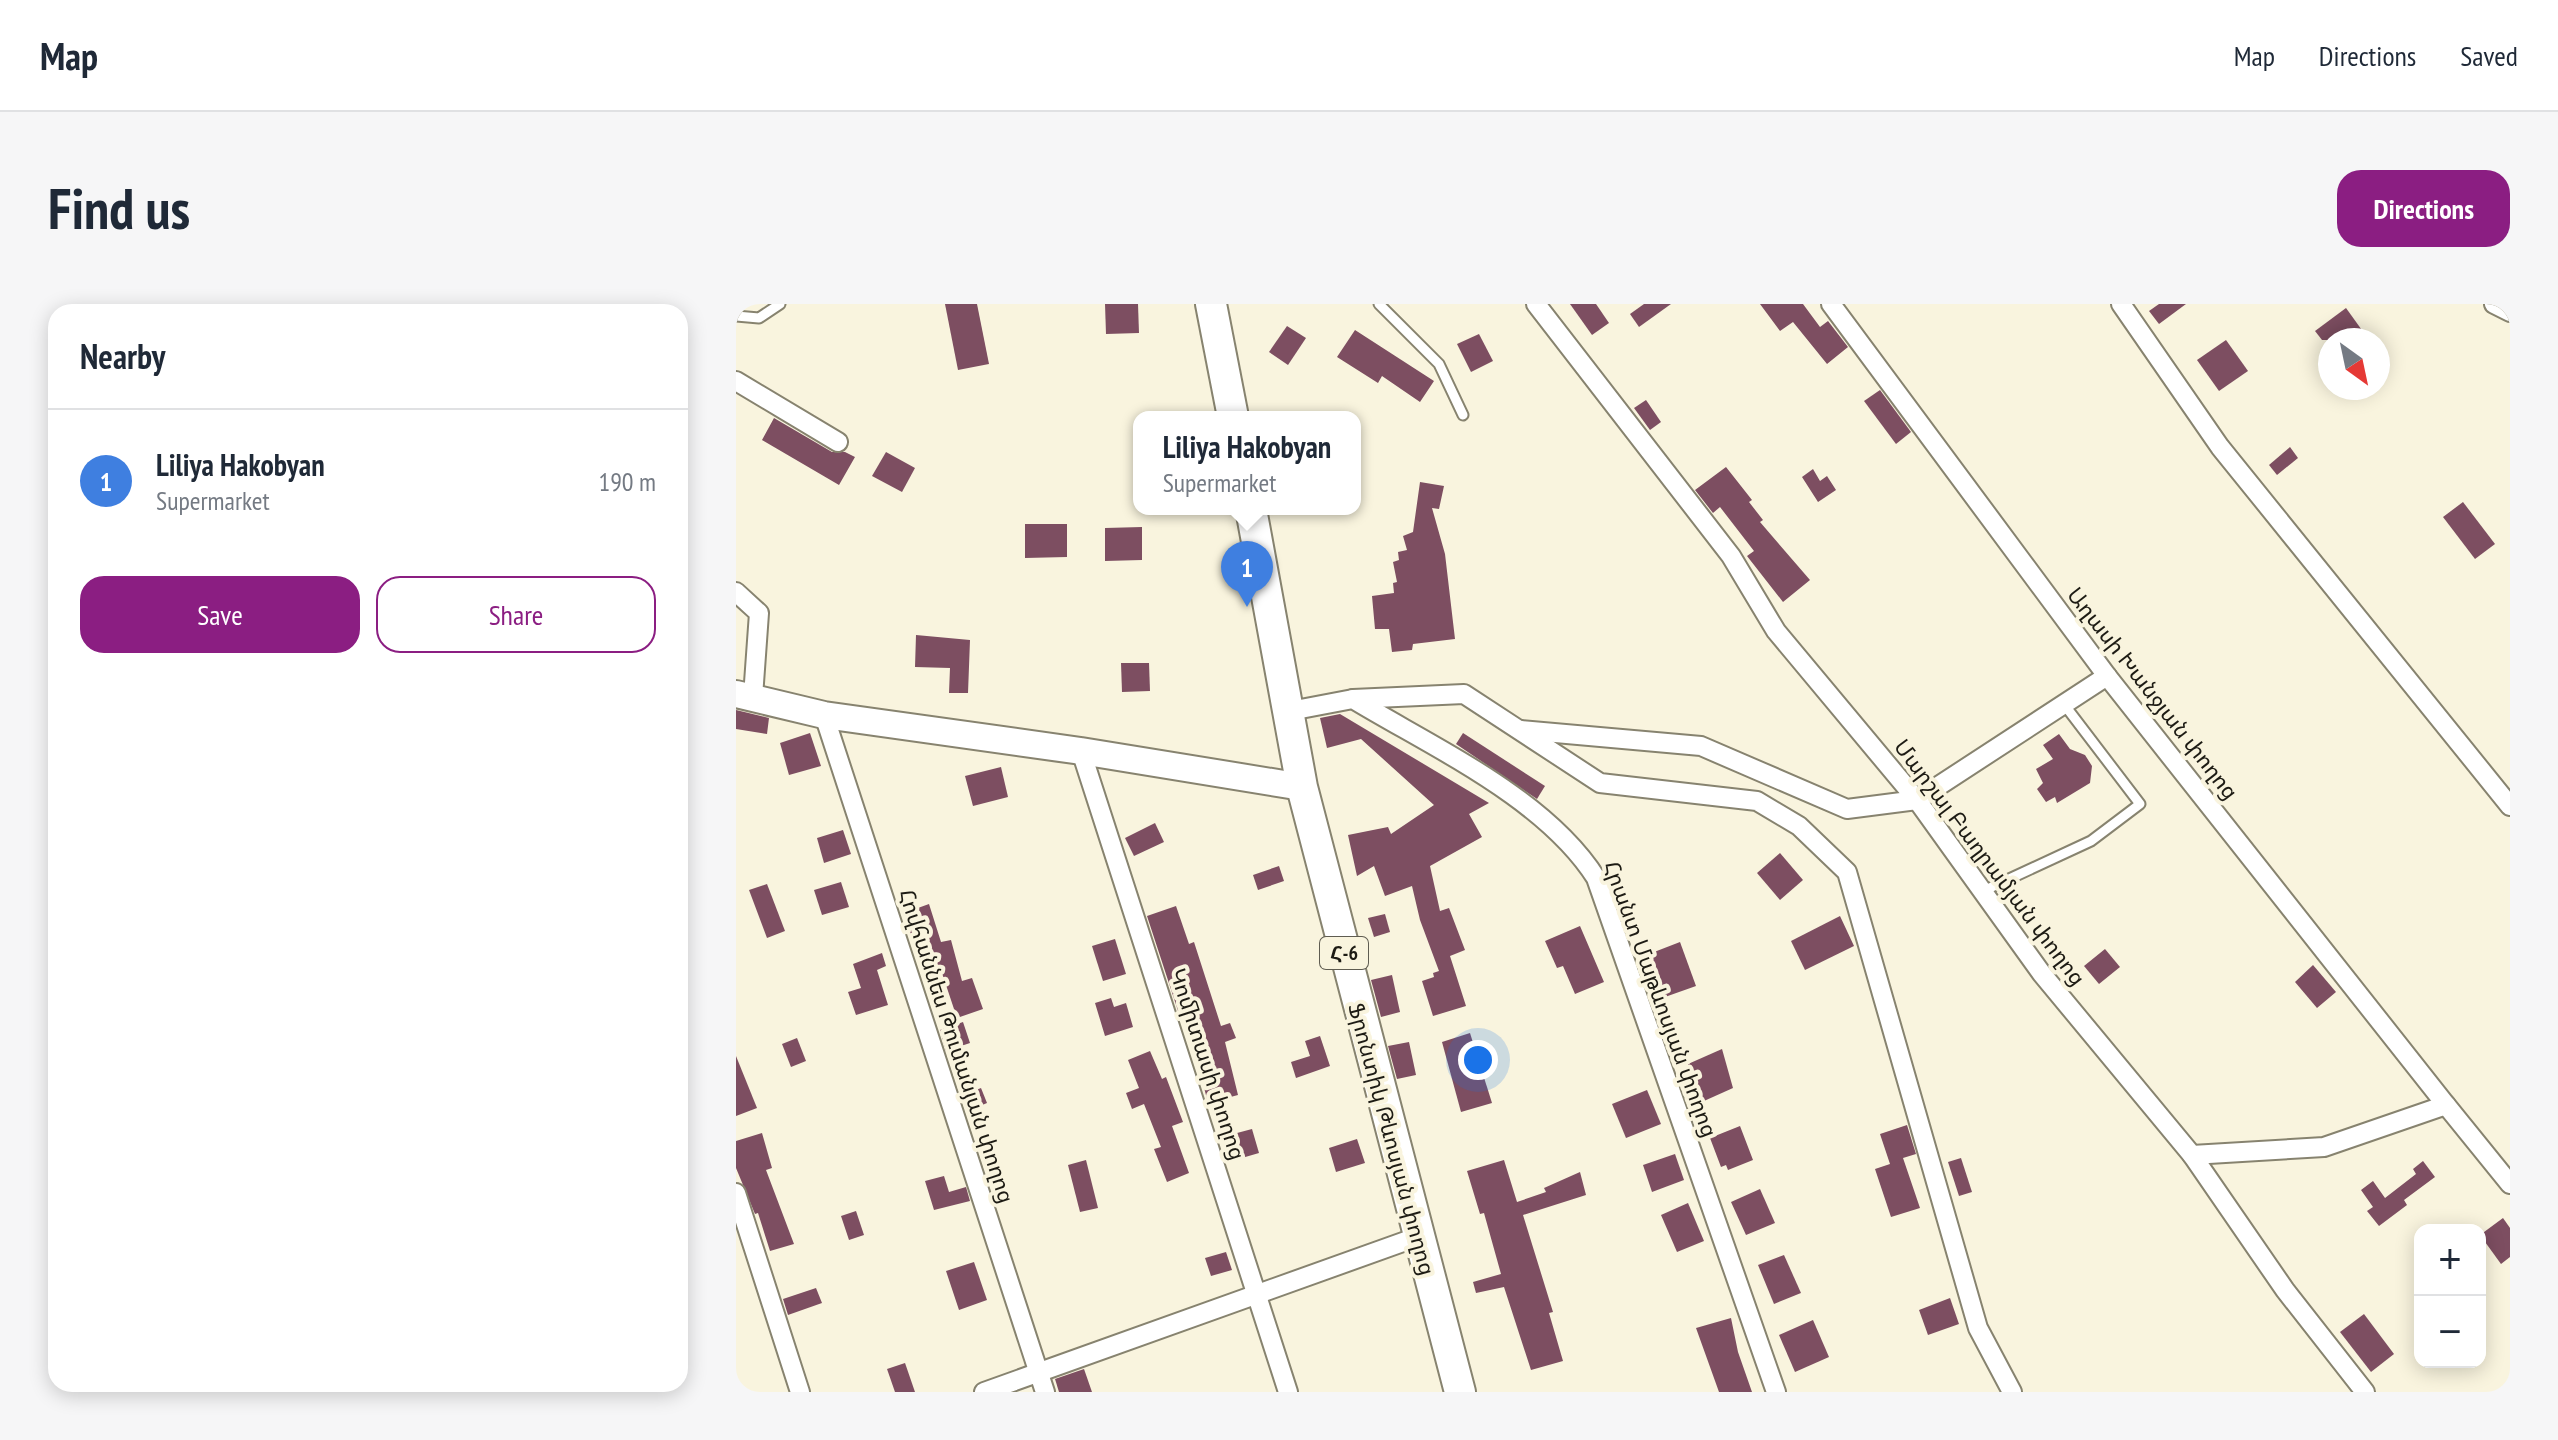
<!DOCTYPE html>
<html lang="en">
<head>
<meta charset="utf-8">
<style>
  :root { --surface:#fff; --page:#f6f6f7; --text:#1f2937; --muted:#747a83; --line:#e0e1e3; --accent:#8b1e82 }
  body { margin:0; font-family:"PT Sans Narrow","Noto Sans Armenian",sans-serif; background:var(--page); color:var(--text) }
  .controls { position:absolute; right:24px; bottom:24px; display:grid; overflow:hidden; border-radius:16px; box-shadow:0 4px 20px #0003 }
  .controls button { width:72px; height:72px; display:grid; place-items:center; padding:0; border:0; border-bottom:2px solid var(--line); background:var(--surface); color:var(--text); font:40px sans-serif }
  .compass { position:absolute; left:1582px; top:24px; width:72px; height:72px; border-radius:50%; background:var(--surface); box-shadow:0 4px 20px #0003; rotate:147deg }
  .you { position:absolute; left:742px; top:756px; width:28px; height:28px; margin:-20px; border:6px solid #fff; border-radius:50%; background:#1a73e8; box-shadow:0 0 0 12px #1a73e833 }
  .badge { display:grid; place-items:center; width:52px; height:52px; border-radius:50%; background:var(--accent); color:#fff; font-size:26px; font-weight:700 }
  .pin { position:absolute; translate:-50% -66px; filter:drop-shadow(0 2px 4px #0008) }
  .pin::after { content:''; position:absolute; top:42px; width:28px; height:24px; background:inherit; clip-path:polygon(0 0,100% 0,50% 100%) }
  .popup { position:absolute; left:397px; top:107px; width:228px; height:104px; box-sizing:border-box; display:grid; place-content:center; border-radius:16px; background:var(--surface); filter:drop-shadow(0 2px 6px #0005); font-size:26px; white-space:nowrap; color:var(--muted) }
  .popup b { font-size:30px; color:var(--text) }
  .popup::after { content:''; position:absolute; left:50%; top:100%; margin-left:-16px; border:16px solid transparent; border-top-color:var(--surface) }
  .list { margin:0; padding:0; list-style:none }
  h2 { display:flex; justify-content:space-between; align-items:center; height:104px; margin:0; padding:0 32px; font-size:34px }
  h2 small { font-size:26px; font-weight:400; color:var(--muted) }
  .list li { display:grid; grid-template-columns:52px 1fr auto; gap:24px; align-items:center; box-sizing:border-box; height:144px; padding:0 32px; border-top:2px solid var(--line) }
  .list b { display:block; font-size:30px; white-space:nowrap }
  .list p { margin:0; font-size:26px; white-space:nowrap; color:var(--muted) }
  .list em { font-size:26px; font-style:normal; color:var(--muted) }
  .actions { display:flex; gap:16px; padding:24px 32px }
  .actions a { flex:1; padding:18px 0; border:2px solid var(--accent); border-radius:24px; text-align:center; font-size:28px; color:var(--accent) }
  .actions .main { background:var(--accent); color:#fff }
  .map { position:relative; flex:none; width:1774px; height:1088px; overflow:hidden; border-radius:24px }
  header { display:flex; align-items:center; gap:48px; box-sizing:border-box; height:112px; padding:0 40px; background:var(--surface); border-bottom:2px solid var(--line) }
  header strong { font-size:38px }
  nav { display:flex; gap:44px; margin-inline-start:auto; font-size:28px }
  .intro { display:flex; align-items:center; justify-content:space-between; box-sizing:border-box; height:192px; padding:0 48px }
  h1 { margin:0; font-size:56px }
  .button { padding:20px 36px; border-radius:24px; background:var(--accent); color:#fff; font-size:28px; font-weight:700 }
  main { display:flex; gap:48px; padding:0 48px }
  aside { flex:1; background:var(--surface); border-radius:24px; box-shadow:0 4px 20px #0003 }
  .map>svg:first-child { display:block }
  .building { fill:#7d4e61 }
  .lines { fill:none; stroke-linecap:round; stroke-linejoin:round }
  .lane-casing { stroke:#87836f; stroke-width:13 }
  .street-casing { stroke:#87836f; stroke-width:22 }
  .secondary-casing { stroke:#87836f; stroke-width:30 }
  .primary-casing { stroke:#87836f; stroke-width:34 }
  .lane { stroke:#fff; stroke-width:9 }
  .street { stroke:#fff; stroke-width:18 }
  .secondary { stroke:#fff; stroke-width:26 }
  .primary { stroke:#fff; stroke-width:30 }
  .labels { text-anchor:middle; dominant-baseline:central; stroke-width:8; stroke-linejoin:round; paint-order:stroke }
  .shield { fill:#f9f4de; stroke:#5f5c51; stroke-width:2 }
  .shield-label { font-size:20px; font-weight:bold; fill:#1d1b14 }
  .street-label { font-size:22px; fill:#1d1b14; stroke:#f9f4de }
</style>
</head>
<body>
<header>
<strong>Map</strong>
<nav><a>Map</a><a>Directions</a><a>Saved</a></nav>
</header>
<div class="intro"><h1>Find us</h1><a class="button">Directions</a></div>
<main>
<aside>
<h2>Nearby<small></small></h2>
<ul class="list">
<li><span class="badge" style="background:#3f7fe0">1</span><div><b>Liliya Hakobyan</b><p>Supermarket</p></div><em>190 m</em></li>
</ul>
<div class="actions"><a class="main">Save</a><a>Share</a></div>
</aside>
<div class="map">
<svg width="1774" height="1088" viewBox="0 0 1774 1088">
  <rect width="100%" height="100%" fill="#f9f4de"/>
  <g class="building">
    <path d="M209 0H241L253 60 222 66Z"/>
    <path d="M369 0H402L403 29 370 30Z"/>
    <path d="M834 0H860L873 19 856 31Z"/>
    <path d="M908 0H935L903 23 894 10Z"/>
    <path d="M1024 0H1067L1084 23 1092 17 1112 43 1091 60 1057 18 1044 27Z"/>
    <path d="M1423 0H1450L1423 20 1413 7Z"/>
    <path d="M1610 4 1633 36H1586L1579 27Z"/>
    <path d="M551 22 570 34 552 61 533 48Z"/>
    <path d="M619 26 698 77 684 98 646 72 642 79 601 53Z"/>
    <path d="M743 30 757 57 735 68 721 40Z"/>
    <path d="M1490 36 1512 67 1483 87 1461 56Z"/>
    <path d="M1144 86 1175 128 1160 140 1128 97Z"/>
    <path d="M910 96 925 118 914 126 898 104Z"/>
    <path d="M38 114 96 148H109L119 153 103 181 26 136Z"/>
    <path d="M1554 143 1562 154 1541 171 1533 161Z"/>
    <path d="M150 148 179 164 166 188 136 172Z"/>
    <path d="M990 163 1016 196 1013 198 1027 216 1024 218 1074 276 1047 298 1011 252 1018 247 984 203 977 209 959 186Z"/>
    <path d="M1077 165 1084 177 1091 172 1100 186 1082 198 1066 173Z"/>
    <path d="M684 178 708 182 703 205 696 204 709 250 719 335 677 340 676 346 656 348 653 325H639L636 292 658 289 657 279 661 278 657 258 663 256 662 248 671 246 667 232 677 228Z"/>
    <path d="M1727 198 1759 240 1739 255 1707 213Z"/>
    <path d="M289 220H331V253L289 254Z"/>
    <path d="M406 223V256L369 257V224Z"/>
    <path d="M180 331 234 336 232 389H213L214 364 179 363Z"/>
    <path d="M385 359H413L414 387 386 388Z"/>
    <path d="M0 406 33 414 31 430 0 425Z"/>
    <path d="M604 410 753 499 733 510 746 533 694 562 704 607 713 604 729 646 714 652 730 702 697 712 686 677 698 673 697 669 703 667 684 616 676 582 649 592 638 562 621 572 612 531 652 523 655 530 698 501 625 435 591 444 584 414Z"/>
    <path d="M74 429 85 462 53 471 44 439Z"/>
    <path d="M727 429 809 482 801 495 720 440Z"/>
    <path d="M1323 430 1334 445 1349 451 1356 462 1354 479 1321 499 1319 493 1310 498 1301 485 1307 479 1300 465 1317 455 1307 441Z"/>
    <path d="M265 463 272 493 237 502 229 472Z"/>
    <path d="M419 519 428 538 398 552 389 534Z"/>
    <path d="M107 526 115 550 88 559 81 534Z"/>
    <path d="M1044 549 1067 576 1044 596 1021 569Z"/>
    <path d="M543 562 548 577 522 586 517 571Z"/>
    <path d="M105 578 113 603 86 611 78 586Z"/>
    <path d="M31 580 49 627 31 634 13 586Z"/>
    <path d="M193 600 205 638 215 636 226 677 236 674 247 705 221 714 206 669 189 674 168 609Z"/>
    <path d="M440 602 453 640 458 638 485 722 494 719 500 734 489 738 502 791 472 799 463 764 475 761 456 709 444 713 411 612Z"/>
    <path d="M649 610 654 628 638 633 632 614Z"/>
    <path d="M1104 612 1118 642 1069 666 1055 637Z"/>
    <path d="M844 622 868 678 839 690 827 662 821 664 809 637Z"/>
    <path d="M379 635 390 670 367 677 356 642Z"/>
    <path d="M944 638 960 682 929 693 913 650Z"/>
    <path d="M1369 645 1384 663 1363 680 1348 662Z"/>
    <path d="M146 649 150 662 141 666 152 701 120 711 112 688 125 684 117 660Z"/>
    <path d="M1577 661 1600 688 1581 704 1559 678Z"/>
    <path d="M656 671 664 708 645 713 635 676Z"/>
    <path d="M375 694 378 703 390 699 397 723 369 732 359 699Z"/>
    <path d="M227 718 234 739 210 747 204 726Z"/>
    <path d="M734 729 756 799 725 808 706 738Z"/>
    <path d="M584 732 594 762 560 774 555 758 574 752 569 737Z"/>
    <path d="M61 734 70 757 55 763 46 740Z"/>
    <path d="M673 738 680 771 661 775 652 742Z"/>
    <path d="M986 745 997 784 968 797 952 760Z"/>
    <path d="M414 747 426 775 430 773 447 818 436 822 453 869 431 878 418 845 425 843 408 800 396 805 390 789 403 784 392 756Z"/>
    <path d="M0 752 21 804 0 812Z"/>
    <path d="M245 784 251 799 232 807 225 792Z"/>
    <path d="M911 786 925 820 890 834 876 800Z"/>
    <path d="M1171 821 1180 850 1167 854 1184 904 1155 913 1139 865 1154 860 1144 830Z"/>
    <path d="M1004 822 1017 856 992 866 990 861 985 863 974 834Z"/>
    <path d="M516 825 523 849 492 858 486 833Z"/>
    <path d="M26 829 36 864 30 866 58 940 34 947 22 909 19 910 0 864V837Z"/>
    <path d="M621 835 629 859 600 868 593 844Z"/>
    <path d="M939 850 948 876 916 888 907 861Z"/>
    <path d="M1225 854 1236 888 1223 892 1212 858Z"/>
    <path d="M350 856 362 904 344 908 332 861Z"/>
    <path d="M768 856 781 898 810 888 808 884 844 868 850 891 787 911 817 1008 813 1009 827 1057 795 1066 768 983 740 989 737 978 765 970 748 909 744 910 731 867Z"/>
    <path d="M1687 857 1699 873 1668 896 1671 901 1643 922 1631 907 1637 903 1625 886 1637 877 1649 894 1680 870 1677 865Z"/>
    <path d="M208 872 213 888 230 883 234 897 198 906 189 877Z"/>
    <path d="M1024 885 1039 919 1010 931 995 898Z"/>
    <path d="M952 899 968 937 941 948 925 911Z"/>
    <path d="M120 907 128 931 113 936 105 912Z"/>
    <path d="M1767 914 1774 924V953L1765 960 1744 931Z"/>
    <path d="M490 948 496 966 475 972 469 954Z"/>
    <path d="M1048 951 1065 989 1038 1000 1022 961Z"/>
    <path d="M238 958 251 996 223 1006 210 967Z"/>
    <path d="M80 984 86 999 52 1011 47 995Z"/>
    <path d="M1214 994 1223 1020 1192 1031 1183 1006Z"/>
    <path d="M1628 1010 1658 1050 1635 1068 1604 1028Z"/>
    <path d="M995 1014 1002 1048 1016 1088H983L960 1024Z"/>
    <path d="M1077 1016 1093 1053 1059 1068 1043 1031Z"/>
    <path d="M169 1059 179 1088H159L151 1065Z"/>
    <path d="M348 1065 356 1088H323L319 1075Z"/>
  </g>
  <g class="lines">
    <defs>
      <g id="lane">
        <path d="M643 0 703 60 727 111"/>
        <path d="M0 12 23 14 44 0"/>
        <path d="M1245 588 1355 537 1404 500 1327 399"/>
      </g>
      <g id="street">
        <path d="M800 0 995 252 1040 327 1181 496 1306 670 1456 851 1588 843 1710 801 1774 880"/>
        <path d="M1095 0 1371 372 1710 801"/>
        <path d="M1385 0 1484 143 1774 502"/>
        <path d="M1758 0 1774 8"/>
        <path d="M0 77 102 138"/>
        <path d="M0 288 23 309 17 393"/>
        <path d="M617 395 728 390 864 479 1021 497 1063 522 1111 568 1242 1024 1276 1088"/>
        <path d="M554 407 617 395C698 444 809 494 860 574L1040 1088"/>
        <path d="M88 411 309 1088"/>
        <path d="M785 426 965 442 1111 505 1181 496 1371 372"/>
        <path d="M345 447 552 1088"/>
        <path d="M1456 851 1549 986 1629 1088"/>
        <path d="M0 889 64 1088"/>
        <path d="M248 1088 681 933"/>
      </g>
      <path id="secondary" d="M0 390 88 411 345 447 566 483"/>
      <g id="primary">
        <path d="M475 0 497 113"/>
        <path d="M515 205 566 483 724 1088"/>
      </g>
    </defs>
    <use href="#lane" class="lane-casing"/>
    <use href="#street" class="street-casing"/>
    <use href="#secondary" class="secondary-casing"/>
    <use href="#primary" class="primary-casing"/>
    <use href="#lane" class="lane"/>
    <use href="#street" class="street"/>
    <use href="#secondary" class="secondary"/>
    <use href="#primary" class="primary"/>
  </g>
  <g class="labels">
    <rect class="shield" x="584" y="633" width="48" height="32" rx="6"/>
    <g class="shield-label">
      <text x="608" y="649">Հ-6</text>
    </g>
    <g class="street-label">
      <text transform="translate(1417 389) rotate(52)">Աղասի Խանջյան փողոց</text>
      <text transform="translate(1254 558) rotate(53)">Մարշալ Բաղրամյան փողոց</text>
      <text transform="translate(925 695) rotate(70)">Հրանտ Մաթևոսյան փողոց</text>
      <text transform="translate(221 742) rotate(72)">Հովհաննես Թումանյան փողոց</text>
      <text transform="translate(472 760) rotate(72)">Կոմիտասի փողոց</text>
      <text transform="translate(656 835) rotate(75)">Ֆրոնտիկ Թևոսյան փողոց</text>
    </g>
  </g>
</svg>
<div class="controls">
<button>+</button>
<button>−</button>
</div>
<svg class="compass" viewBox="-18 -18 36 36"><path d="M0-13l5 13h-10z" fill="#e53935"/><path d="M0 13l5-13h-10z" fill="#747a83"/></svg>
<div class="you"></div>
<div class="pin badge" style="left:511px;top:303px;background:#3f7fe0">1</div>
<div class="popup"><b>Liliya Hakobyan</b>Supermarket</div>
</div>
</main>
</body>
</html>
